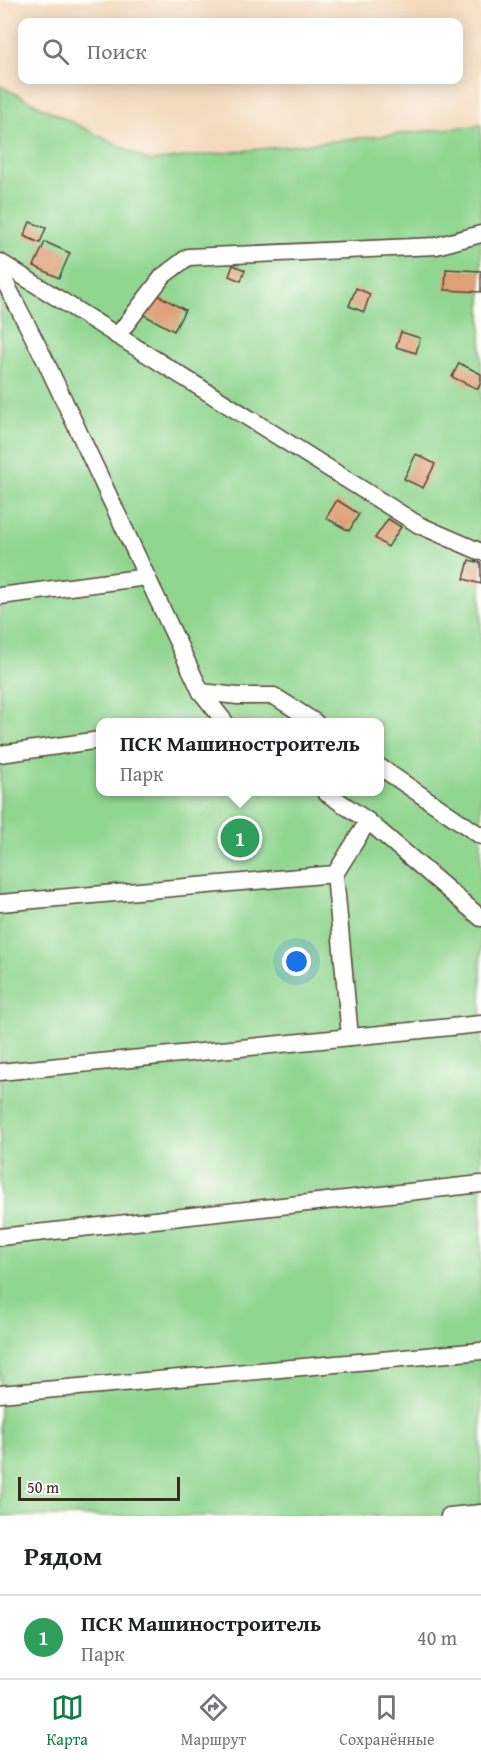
<!DOCTYPE html>
<html lang="ru">
<head>
<meta charset="utf-8">
<style>
  :root { --surface:#fff; --page:#f2f2f2; --text:#202124; --muted:#757577; --line:#e0e0e0; --accent:#0b8043 }
  body { margin:0; font-family:"Gentium Book Plus",serif; background:var(--page); color:var(--text) }
  .scale { position:absolute; left:18px; bottom:15px; width:162px; box-sizing:border-box; padding-left:6px; border:3px solid #3b2a1e; border-top:0; font-size:16px; line-height:21px; white-space:nowrap; color:#3b2a1e; -webkit-text-stroke:4px #fdfcf7; paint-order:stroke }
  .you { position:absolute; left:297px; top:962px; width:21px; height:21px; margin:-15px; border:4px solid #fff; border-radius:50%; background:#1a73e8; box-shadow:0 0 0 9px #1a73e833 }
  .badge { display:grid; place-items:center; width:39px; height:39px; border-radius:50%; background:var(--accent); color:#fff; font-size:20px; font-weight:700 }
  .pin { position:absolute; translate:-50% -50%; border:3px solid #fff; box-shadow:0 2px 6px #0006 }
  .popup { position:absolute; left:96px; top:718px; width:288px; height:78px; box-sizing:border-box; display:grid; place-content:center; border-radius:12px; background:var(--surface); filter:drop-shadow(0 2px 4px #0005); font-size:20px; white-space:nowrap; color:var(--muted) }
  .popup b { font-size:22px; color:var(--text) }
  .popup::after { content:''; position:absolute; left:50%; top:100%; margin-left:-12px; border:12px solid transparent; border-top-color:var(--surface) }
  .list { margin:0; padding:0; list-style:none }
  h2 { display:flex; justify-content:space-between; align-items:center; height:78px; margin:0; padding:0 24px; font-size:26px }
  h2 small { font-size:20px; font-weight:400; color:var(--muted) }
  .list li { display:grid; grid-template-columns:39px 1fr auto; gap:18px; align-items:center; box-sizing:border-box; height:84px; padding:0 24px; border-top:2px solid var(--line) }
  .list b { display:block; font-size:22px; white-space:nowrap }
  .list p { margin:0; font-size:20px; white-space:nowrap; color:var(--muted) }
  .list em { font-size:20px; font-style:normal; color:var(--muted) }
  .icon { flex:none; width:33px; height:33px; fill:none; stroke:currentColor; stroke-width:2; stroke-linecap:round; stroke-linejoin:round }
  .map { position:relative; flex:none; width:481px; height:1516px; overflow:hidden }
  .search { position:absolute; background:var(--surface); box-shadow:0 3px 15px #0003; left:18px; right:18px; top:18px; height:66px; display:flex; align-items:center; gap:15px; box-sizing:border-box; padding:0 21px; border-radius:12px; color:var(--muted); font-size:22px }
  .sheet { height:162px; background:var(--surface) }
  nav { display:flex; justify-content:space-around; align-items:center; box-sizing:border-box; height:84px; border-top:2px solid var(--line); background:var(--surface); font-size:16px; color:var(--muted) }
  nav a { display:grid; justify-items:center; gap:3px }
  nav .on { color:var(--accent) }
  .map>svg:first-child { display:block }
  .green { fill:#90d690; stroke:#668057; stroke-width:1.5; fill-rule:evenodd }
  .building { fill:#df9f78 }
  .lines { fill:none; stroke-linecap:round; stroke-linejoin:round }
  .street-casing { stroke:#574436; stroke-width:19 }
  .street { stroke:#fff; stroke-width:16 }
</style>
</head>
<body>
<div class="map">
<svg width="481" height="1516" viewBox="0 0 481 1516">
  <rect width="100%" height="100%" fill="#fdfcf7"/>
  <filter id="ink" filterUnits="userSpaceOnUse"><feTurbulence type="fractalNoise" baseFrequency=".0167" numOctaves="2"/><feDisplacementMap in="SourceGraphic" scale="12" xChannelSelector="R" yChannelSelector="G"/><feConvolveMatrix kernelMatrix="1 2 1 2 8 2 1 2 1" color-interpolation-filters="sRGB"/></filter>
  <filter id="wash" filterUnits="userSpaceOnUse"><feTurbulence type="fractalNoise" baseFrequency=".008" numOctaves="4" result="noise"/><feDisplacementMap in="SourceGraphic" scale="24" xChannelSelector="R" yChannelSelector="G"/><feGaussianBlur stdDeviation="1.35" result="paint"/><feColorMatrix in="noise" values="0 0 0 0 0 0 0 0 0 0 0 0 0 0 0 0 0 1.4 0 .05"/><feComposite in="paint" operator="in"/></filter>
  <g filter="url(#wash)">
    <rect width="100%" height="100%" fill="#f4dabd"/>
    <path class="green" d="M0 86 149 161 481 125V1516H0ZM100 722H380V792H100Z"/>
    <g id="blocks">
      <g class="building">
        <path d="M30 222 46 228 40 243 24 236Z"/>
        <path d="M45 242 70 253 59 278 34 266Z"/>
        <path d="M233 265 245 270 241 281 229 276Z"/>
        <path d="M446 269 481 271V292L445 290Z"/>
        <path d="M356 288 370 294 364 312 349 306Z"/>
        <path d="M156 294 185 310 174 331 144 315Z"/>
        <path d="M401 332 420 338 416 353 396 347Z"/>
        <path d="M459 363 481 374V382L478 389 452 377Z"/>
        <path d="M416 454 435 464 423 488 404 479Z"/>
        <path d="M337 500 359 514 349 531 326 518Z"/>
        <path d="M388 519 401 527 388 547 375 538Z"/>
        <path d="M469 560 481 563V584L464 579Z"/>
      </g>
    </g>
  </g>
  <g filter="url(#ink)">
    <use href="#blocks" fill-opacity="0" stroke="#574436" stroke-width="1.5"/>
    <g class="lines">
      <defs>
        <g id="street">
          <path d="M0 262 419 525 481 552"/>
          <path d="M0 265 6 284 44 358 201 692 225 722"/>
          <path d="M117 336 163 276 188 257 436 246 481 234"/>
          <path d="M0 596 147 577"/>
          <path d="M201 692 238 696H274L315 722"/>
          <path d="M0 754 100 740"/>
          <path d="M380 767 481 836"/>
          <path d="M325 792 368 821 481 918"/>
          <path d="M335 874 350 1037"/>
          <path d="M0 903 335 874 368 821"/>
          <path d="M0 1072 481 1024"/>
          <path d="M0 1237 481 1184"/>
          <path d="M0 1394 481 1351"/>
          <path d="M449 1516 481 1513"/>
        </g>
      </defs>
      <use href="#street" class="street-casing"/>
      <use href="#street" class="street"/>
    </g>
  </g>
</svg>
<div class="scale">50 m</div>
<div class="you"></div>
<div class="pin badge" style="left:240px;top:838px;background:#2e9e5b">1</div>
<div class="popup"><b>ПСК Машиностроитель</b>Парк</div>
<div class="search"><svg class="icon" aria-label="search" viewBox="0 0 24 24"><circle cx="10" cy="10" r="6"/><path d="M15 15l6 6"/></svg>Поиск</div>
</div>
<section class="sheet">
<h2>Рядом<small></small></h2>
<ul class="list">
<li><span class="badge" style="background:#2e9e5b">1</span><div><b>ПСК Машиностроитель</b><p>Парк</p></div><em>40 m</em></li>
</ul>
</section>
<nav>
<a class="on"><svg class="icon" aria-label="map" viewBox="0 0 24 24"><path d="M3 6l6-2 6 2 6-2v14l-6 2-6-2-6 2zM9 4v14M15 6v14"/></svg>Карта</a>
<a><svg class="icon" aria-label="directions" viewBox="0 0 24 24"><path d="M12 3l9 9-9 9-9-9zM9 14v-3h6M13 9l2 2-2 2"/></svg>Маршрут</a>
<a><svg class="icon" aria-label="saved" viewBox="0 0 24 24"><path d="M7 4h10v16l-5-4-5 4z"/></svg>Сохранённые</a>
</nav>
</body>
</html>
